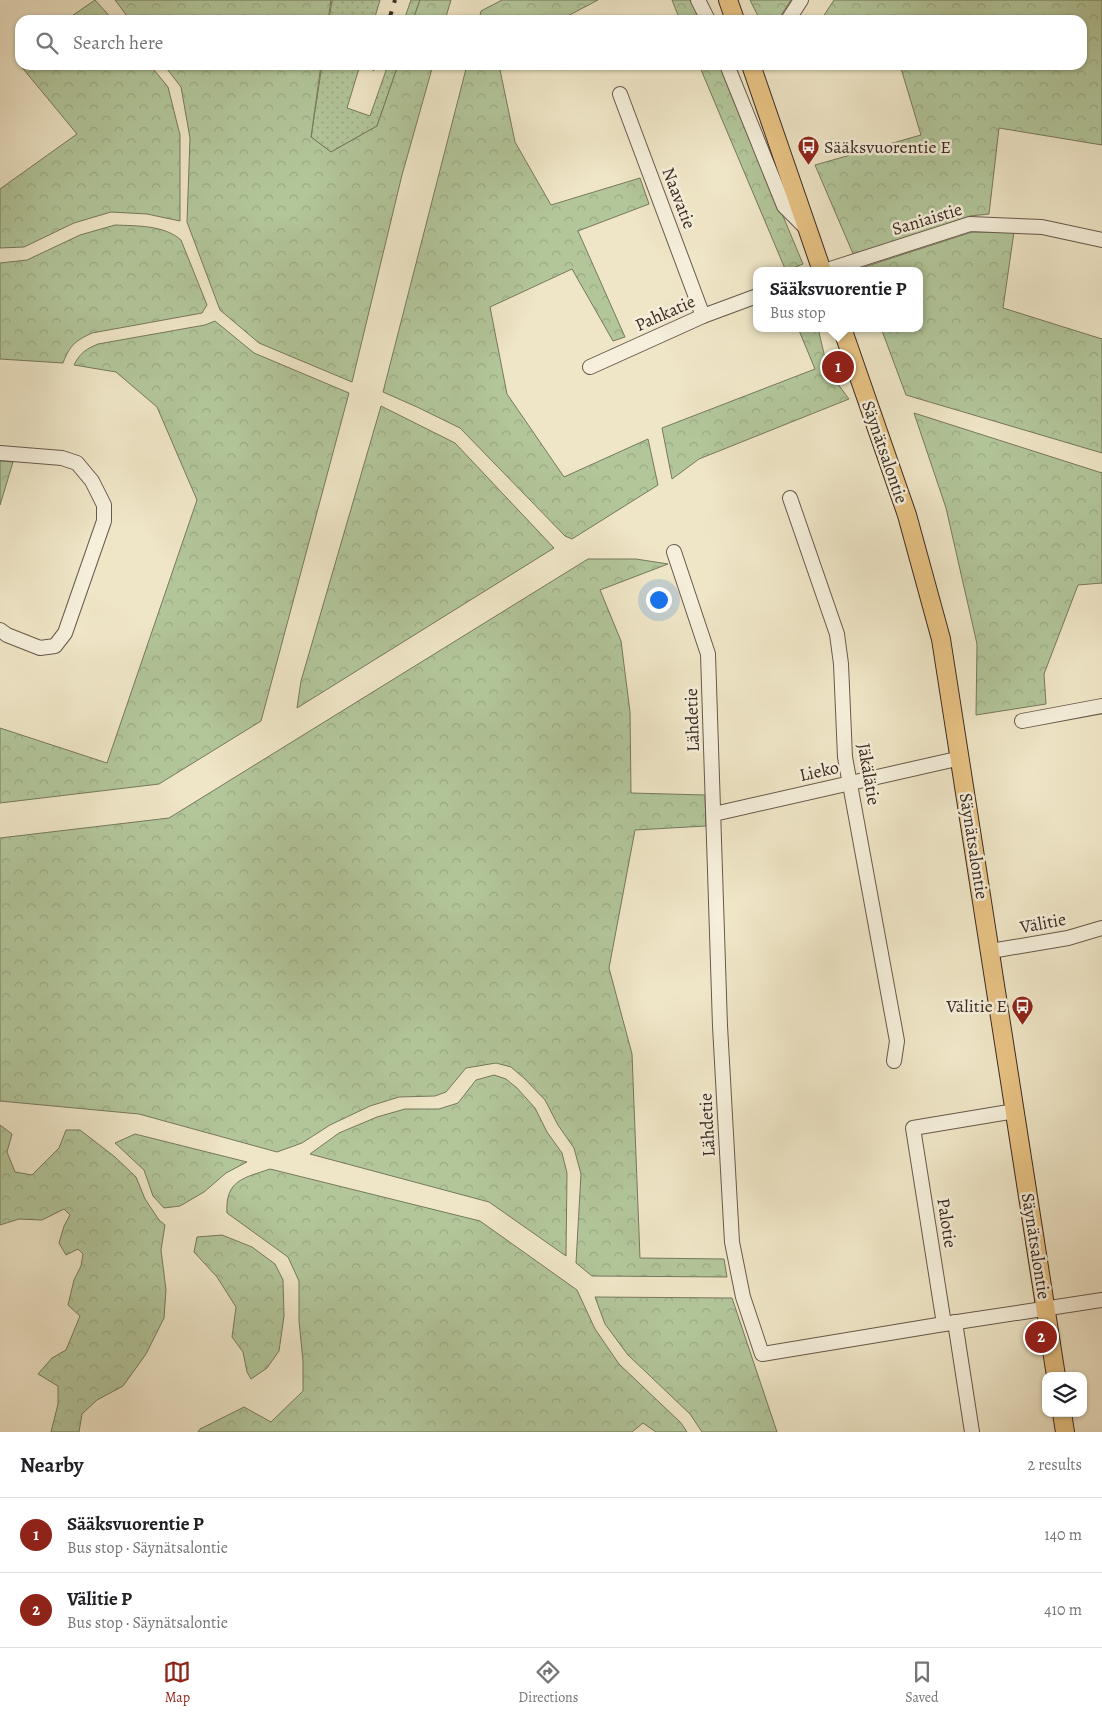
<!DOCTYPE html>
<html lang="en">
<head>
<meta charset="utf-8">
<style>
  :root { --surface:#fff; --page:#f6f6f6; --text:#202124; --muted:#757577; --line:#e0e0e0; --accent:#8f2418 }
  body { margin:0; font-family:Alegreya,serif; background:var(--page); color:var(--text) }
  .controls { position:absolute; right:15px; bottom:15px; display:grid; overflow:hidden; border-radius:10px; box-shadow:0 1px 4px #0004 }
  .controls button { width:45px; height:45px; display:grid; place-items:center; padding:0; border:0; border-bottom:1px solid var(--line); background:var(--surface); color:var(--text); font:25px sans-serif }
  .you { position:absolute; left:658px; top:599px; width:18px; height:18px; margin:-12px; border:4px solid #fff; border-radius:50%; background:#1a73e8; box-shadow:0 0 0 8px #1a73e833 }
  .badge { display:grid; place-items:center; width:32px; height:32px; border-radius:50%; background:var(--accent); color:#fff; font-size:16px; font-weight:700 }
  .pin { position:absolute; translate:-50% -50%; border:2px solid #fff; box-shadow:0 1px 5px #0006 }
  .popup { position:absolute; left:753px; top:267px; width:170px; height:65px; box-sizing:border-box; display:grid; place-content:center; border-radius:10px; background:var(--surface); filter:drop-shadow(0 1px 4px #0005); font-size:16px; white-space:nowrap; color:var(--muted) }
  .popup b { font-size:19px; color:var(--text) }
  .popup::after { content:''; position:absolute; left:50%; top:100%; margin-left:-10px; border:10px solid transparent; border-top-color:var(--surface) }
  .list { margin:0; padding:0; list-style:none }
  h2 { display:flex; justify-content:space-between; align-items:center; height:65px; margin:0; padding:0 20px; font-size:21px }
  h2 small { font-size:16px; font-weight:400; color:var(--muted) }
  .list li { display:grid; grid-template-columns:32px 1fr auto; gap:15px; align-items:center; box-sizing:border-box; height:75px; padding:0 20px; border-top:1px solid var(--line) }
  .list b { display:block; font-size:19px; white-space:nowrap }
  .list p { margin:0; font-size:16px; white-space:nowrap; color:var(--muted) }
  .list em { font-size:16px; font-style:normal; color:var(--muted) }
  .icon { flex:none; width:28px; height:28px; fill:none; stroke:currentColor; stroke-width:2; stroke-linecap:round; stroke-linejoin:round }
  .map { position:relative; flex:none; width:1102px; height:1432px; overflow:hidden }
  .search { position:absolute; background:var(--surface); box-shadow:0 1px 4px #0004; left:15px; right:15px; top:15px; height:55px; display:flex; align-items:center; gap:12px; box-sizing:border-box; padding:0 18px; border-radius:15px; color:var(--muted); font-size:19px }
  .sheet { height:215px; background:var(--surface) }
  nav { display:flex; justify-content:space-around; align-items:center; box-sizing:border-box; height:70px; border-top:1px solid var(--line); background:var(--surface); font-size:14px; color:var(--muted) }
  nav a { display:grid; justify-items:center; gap:2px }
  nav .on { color:var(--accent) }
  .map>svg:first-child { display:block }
  .grass { fill:url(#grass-dots); stroke:#76785e }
  .forest { fill:url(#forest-crowns); stroke:#76785e }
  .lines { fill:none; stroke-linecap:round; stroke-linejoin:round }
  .minor-casing { stroke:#68594c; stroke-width:16 }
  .major-casing { stroke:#3b2a23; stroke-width:20 }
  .minor { stroke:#f5efdb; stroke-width:14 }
  .major { stroke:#e8c384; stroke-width:18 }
  .rail { stroke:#3b2a23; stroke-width:4; stroke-dasharray:9 9; stroke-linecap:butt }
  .labels { text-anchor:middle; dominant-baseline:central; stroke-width:5; stroke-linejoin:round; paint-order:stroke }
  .poi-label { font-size:18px; fill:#3b2a23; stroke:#f5efdb; text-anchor:start }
  .street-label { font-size:18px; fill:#3b2a23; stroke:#f5efdb }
</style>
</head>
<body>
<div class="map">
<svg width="1102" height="1432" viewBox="0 0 1102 1432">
  <defs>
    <pattern id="grass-dots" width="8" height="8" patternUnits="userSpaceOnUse" patternTransform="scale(1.25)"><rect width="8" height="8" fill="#b2c69a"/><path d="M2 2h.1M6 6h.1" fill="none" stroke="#9aaa84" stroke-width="1.8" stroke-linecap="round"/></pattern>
    <pattern id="forest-crowns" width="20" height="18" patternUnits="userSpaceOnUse" patternTransform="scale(1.25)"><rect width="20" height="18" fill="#b2c69a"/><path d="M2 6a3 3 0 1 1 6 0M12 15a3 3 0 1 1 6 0" fill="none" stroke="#9aaa84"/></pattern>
  </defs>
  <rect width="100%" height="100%" fill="#efe6c7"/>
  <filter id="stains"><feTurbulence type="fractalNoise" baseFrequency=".004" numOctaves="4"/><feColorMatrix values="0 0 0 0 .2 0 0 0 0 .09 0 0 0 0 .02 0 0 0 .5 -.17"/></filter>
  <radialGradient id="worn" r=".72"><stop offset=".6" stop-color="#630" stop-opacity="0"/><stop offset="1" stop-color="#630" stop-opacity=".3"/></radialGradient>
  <g class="grass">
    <path d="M332 0H380L374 20H329Z"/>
    <path d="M411 0H420L413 20H404Z"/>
    <path d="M322 65H360L347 108 370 116 388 65H398L377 126 331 152 311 137Z"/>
  </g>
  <g class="forest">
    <path d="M95 0 113 20H66Z"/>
    <path d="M115 0H331L328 20H130Z"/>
    <path d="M420 0H451L445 20H413Z"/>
    <path d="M502 0H598L560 20H479L481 11Z"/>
    <path d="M672 0H692L701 20H680Z"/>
    <path d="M750 0H791L778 20H760Z"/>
    <path d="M834 0H1102V145L999 128 989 214 970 216 854 256 815 165 921 135 900 65H1082V20H821Z"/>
    <path d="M20 65H150L168 87 180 135V221L147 214 111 212 74 223 24 247 0 248V189L77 134Z"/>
    <path d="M164 65H321L311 137 331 152 377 126 398 65H433L402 175 352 382 259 343 220 310 187 222 190 138 181 87Z"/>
    <path d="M467 65H499L515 142 551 205 640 178 649 204 578 231 625 337 613 341 572 269 490 307 507 394 564 477 648 439 658 485 572 539 565 536 460 428 417 407 383 392Z"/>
    <path d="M699 65H720L803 264 786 271Z"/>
    <path d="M115 225C137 226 164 225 181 240L207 305 202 313 92 333C75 341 70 345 63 363L0 359V263L27 260 80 235Z"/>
    <path d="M972 232H1014L1003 308 1102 339V453L906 395 881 328H919V271H859L858 269Z"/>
    <path d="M215 321 254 353 349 393 261 721 159 784 0 803V728L107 763 197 500 157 407 116 372 74 365C80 353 86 349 98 344L205 325Z"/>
    <path d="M798 328H818L828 371 849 399 699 459 672 479 662 428 815 369Z"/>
    <path d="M381 406 455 443 554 548 297 708 301 681Z"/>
    <path d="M914 413 1102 473V583L1078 585 1044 674 1046 704 976 715 977 644 946 508Z"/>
    <path d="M0 461 13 462 0 505Z"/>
    <path d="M588 559H636L668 564 600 590 621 641 630 712 631 793 705 795 706 826 635 830 609 968 632 1054 640 1258 724 1259 727 1277 592 1276 576 1263 581 1174 574 1148 558 1125 545 1100 525 1079 511 1067 496 1063 466 1068 446 1092 435 1096 399 1097 370 1106 330 1125 302 1143 277 1152 139 1114 0 1101V838L169 818Z"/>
    <path d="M494 1075 506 1079 517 1088 535 1108 547 1132 562 1153 567 1173 566 1256 489 1202 310 1154 339 1133 377 1117 405 1109H439L458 1103 476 1080Z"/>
    <path d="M0 1125 12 1134 7 1152 15 1172 32 1175 59 1148 66 1130H80L115 1157 136 1177 145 1199 159 1220 165 1225 161 1250 166 1290 164 1318 146 1354 123 1386 97 1400 82 1414 79 1432H51L58 1404V1386L38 1374 52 1358 66 1350 80 1316 68 1305 74 1280 81 1266 83 1254 78 1249 66 1255 59 1243 64 1226 70 1215 64 1209 42 1220 19 1219 0 1225Z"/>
    <path d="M135 1134 247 1162 226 1173 204 1192 180 1206 164 1208 153 1196 144 1170 115 1143Z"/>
    <path d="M270 1169 480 1221 577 1290 595 1329 619 1364 681 1423 687 1432H656L643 1423 632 1432H198L200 1429 244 1407 271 1422 303 1391V1361L299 1321V1281L288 1257 227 1213C225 1180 244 1178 270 1169Z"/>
    <path d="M222 1235 252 1247 275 1264 283 1280 284 1316 279 1351 267 1368 251 1379 247 1372 243 1352 232 1337 236 1307 217 1277 194 1252 197 1237Z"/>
    <path d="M595 1297 732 1298 777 1432H702L690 1414 628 1355 605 1324Z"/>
  </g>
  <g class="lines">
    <defs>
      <g id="minor">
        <path d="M698 0 708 20"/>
        <path d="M788 20 801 0"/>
        <path d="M727 65 784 206 806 228"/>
        <path d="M620 94 703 316"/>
        <path d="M824 271 970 224 1042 227 1102 240"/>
        <path d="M590 367 703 316 757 296"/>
        <path d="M0 453 62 458 77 463 92 481 104 505V521L65 633 55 646 40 648 7 635 0 630"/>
        <path d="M790 498 837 634 841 664 845 757 897 1041 894 1061"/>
        <path d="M674 552 708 654 720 1026 732 1242 743 1297 762 1354 944 1324 1102 1300"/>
        <path d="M1022 721 1102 706"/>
        <path d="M714 814 961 758"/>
        <path d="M991 951 1068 938 1102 928"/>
        <path d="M955 1322 972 1432"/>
        <path d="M944 1324 913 1128 1015 1111"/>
      </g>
      <g id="major">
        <path d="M728 0 735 20"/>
        <path d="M751 65 822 271"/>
        <path d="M842 328 907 515 941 639 1056 1376"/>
        <path d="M1062 1413 1065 1432"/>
      </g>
    </defs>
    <use href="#minor" class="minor-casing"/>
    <use href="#major" class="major-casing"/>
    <use href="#minor" class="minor"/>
    <use href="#major" class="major"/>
    <g class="rail">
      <path d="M389 20 395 0"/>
      <path d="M372 70 374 65"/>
    </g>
  </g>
  <defs>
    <symbol id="bus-pin" viewBox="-11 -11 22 30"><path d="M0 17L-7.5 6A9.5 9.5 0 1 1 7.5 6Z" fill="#8f2418" stroke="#f5efdb"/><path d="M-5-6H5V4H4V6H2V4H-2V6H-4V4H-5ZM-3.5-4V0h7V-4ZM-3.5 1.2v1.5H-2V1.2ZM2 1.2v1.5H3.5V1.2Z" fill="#fff"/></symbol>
  </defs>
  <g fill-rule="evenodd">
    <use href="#bus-pin" x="796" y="134" width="25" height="34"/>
    <use href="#bus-pin" x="1010" y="994" width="25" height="34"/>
  </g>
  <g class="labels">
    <g class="poi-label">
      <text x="824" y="147">Sääksvuorentie E</text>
      <text x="1007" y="1006" text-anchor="end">Välitie E</text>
    </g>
    <g class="street-label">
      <text transform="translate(679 198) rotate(69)">Naavatie</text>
      <text transform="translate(927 219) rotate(-17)">Saniaistie</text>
      <text transform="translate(665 313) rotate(-24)">Pahkatie</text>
      <text transform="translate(885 452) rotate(71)">Säynätsalontie</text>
      <text transform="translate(692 720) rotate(-92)">Lähdetie</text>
      <text transform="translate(819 771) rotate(-13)">Lieko</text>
      <text transform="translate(869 774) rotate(80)">Jäkälätie</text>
      <text transform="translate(974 846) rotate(81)">Säynätsalontie</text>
      <text transform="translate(1043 923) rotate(-11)">Välitie</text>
      <text transform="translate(707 1125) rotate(-93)">Lähdetie</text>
      <text transform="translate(947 1223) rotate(81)">Palotie</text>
      <text transform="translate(1036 1246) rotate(81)">Säynätsalontie</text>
    </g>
  </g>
  <rect width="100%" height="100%" filter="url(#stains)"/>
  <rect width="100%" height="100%" fill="url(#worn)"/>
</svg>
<div class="controls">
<button><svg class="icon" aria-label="layers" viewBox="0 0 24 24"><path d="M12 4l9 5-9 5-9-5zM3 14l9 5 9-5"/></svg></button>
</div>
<div class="you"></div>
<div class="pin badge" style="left:838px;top:367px">1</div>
<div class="popup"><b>Sääksvuorentie P</b>Bus stop</div>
<div class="pin badge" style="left:1041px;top:1337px">2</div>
<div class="search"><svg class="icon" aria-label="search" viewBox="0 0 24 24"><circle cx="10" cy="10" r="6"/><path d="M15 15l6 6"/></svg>Search here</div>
</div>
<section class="sheet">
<h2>Nearby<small>2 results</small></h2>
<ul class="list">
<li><span class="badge">1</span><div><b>Sääksvuorentie P</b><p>Bus stop · Säynätsalontie</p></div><em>140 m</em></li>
<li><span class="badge">2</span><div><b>Välitie P</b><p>Bus stop · Säynätsalontie</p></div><em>410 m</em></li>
</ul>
</section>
<nav>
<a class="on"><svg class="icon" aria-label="map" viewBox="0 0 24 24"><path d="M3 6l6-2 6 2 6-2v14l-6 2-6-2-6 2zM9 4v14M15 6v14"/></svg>Map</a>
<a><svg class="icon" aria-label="directions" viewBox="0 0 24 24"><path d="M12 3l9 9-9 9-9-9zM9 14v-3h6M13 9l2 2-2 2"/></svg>Directions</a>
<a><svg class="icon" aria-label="saved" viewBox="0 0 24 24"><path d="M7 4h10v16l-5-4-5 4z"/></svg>Saved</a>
</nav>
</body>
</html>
